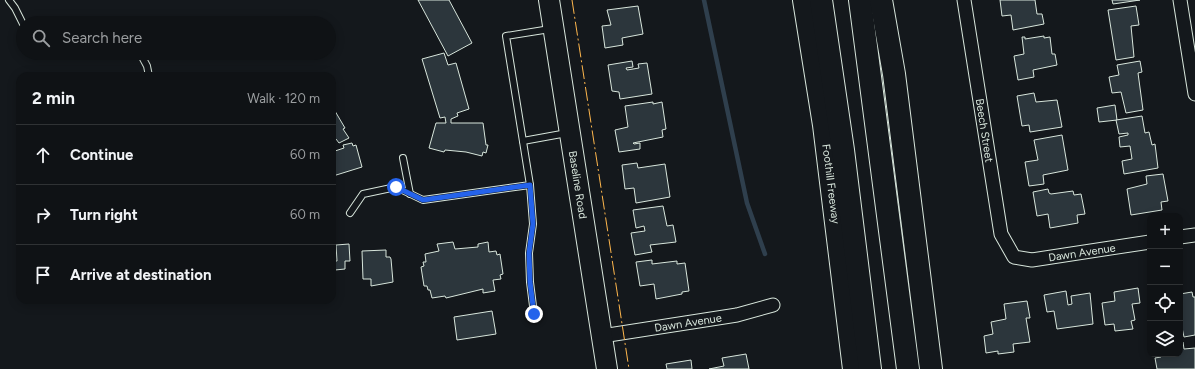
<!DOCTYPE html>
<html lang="en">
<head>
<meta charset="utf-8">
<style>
  :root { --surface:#0f1215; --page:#1d2022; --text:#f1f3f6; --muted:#9b9ea0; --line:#2f3234 }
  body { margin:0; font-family:Figtree,sans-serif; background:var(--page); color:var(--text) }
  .controls { position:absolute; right:12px; bottom:12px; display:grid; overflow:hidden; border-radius:8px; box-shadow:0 2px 10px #0003 }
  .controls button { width:36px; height:36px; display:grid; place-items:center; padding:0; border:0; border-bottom:1px solid var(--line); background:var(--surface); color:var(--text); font:20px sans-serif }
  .stop { position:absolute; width:12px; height:12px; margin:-9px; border:3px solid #2563eb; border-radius:50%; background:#fff }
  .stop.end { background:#2563eb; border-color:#fff; box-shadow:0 1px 4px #0008 }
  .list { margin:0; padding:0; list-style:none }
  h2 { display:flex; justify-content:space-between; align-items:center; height:52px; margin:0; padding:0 16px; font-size:17px }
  h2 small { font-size:13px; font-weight:400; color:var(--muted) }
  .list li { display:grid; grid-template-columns:26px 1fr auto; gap:12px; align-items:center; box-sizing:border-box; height:60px; padding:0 16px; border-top:1px solid var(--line) }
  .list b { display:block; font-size:15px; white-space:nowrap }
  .list em { font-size:13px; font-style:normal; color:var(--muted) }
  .icon { flex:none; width:22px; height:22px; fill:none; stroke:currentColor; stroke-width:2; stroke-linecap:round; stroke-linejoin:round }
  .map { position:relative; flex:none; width:1195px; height:369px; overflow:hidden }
  .search { position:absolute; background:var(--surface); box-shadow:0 2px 10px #0003; left:16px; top:16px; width:320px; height:44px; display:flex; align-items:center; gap:10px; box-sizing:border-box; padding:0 14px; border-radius:22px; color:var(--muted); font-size:15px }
  .panel { position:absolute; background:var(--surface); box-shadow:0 2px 10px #0003; left:16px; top:72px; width:320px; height:232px; border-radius:12px }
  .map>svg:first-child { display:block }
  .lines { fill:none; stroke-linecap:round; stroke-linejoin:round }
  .stream { stroke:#2f3f4d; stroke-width:4.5 }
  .building { fill:#2c363c; stroke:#d8e6dc }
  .lane-casing { stroke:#d8e6dc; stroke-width:8 }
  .street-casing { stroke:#d8e6dc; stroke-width:15 }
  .primary-casing { stroke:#d8e6dc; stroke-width:22 }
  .highway-casing { stroke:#d8e6dc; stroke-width:24 }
  .lane { stroke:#14181c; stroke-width:6 }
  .street { stroke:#14181c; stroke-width:13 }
  .primary { stroke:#14181c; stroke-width:20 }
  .highway { stroke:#14181c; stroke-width:22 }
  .power { stroke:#ffb74d; stroke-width:1; stroke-dasharray:14 3 2 3; stroke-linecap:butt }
  .route { stroke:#2563eb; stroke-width:5 }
  .labels { text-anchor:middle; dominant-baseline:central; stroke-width:3; stroke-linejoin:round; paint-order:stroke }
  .street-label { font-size:11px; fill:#d8e6dc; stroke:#14181c }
</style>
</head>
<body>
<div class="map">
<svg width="1195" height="369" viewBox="0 0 1195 369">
  <rect width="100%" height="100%" fill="#14181c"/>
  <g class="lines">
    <path class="stream" d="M704 0 747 203 765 254"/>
  </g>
  <g class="building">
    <path d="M418 0H449L472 43 448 56Z"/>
    <path d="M1000 0H1035L1037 14H1042L1044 24 1013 30 1011 15 1002 16Z"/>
    <path d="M1112 0H1140L1113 4Z"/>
    <path d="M638 6 643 34 622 38 623 45 605 48 602 26 611 25 607 10Z"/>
    <path d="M1136 6 1139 25 1131 26 1134 57 1116 60 1108 10Z"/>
    <path d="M1044 36V38L1050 37 1052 54H1055L1057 65 1033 70 1034 77 1018 80 1014 56 1024 54 1022 37H1025V39Z"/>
    <path d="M444 53 448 65 456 63 469 109 457 113 458 116 451 119V123H483L486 145H488L486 153 483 152 482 156 466 152 445 150 444 152 429 148 436 123H446L445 117 440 118 422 59Z"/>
    <path d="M632 61 633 67 626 68 627 70 639 68 638 64 647 63 652 94 620 99 619 92 612 91 608 65Z"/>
    <path d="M1140 61 1142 72 1138 73 1143 110 1126 113 1121 92 1112 93 1109 77 1119 75 1117 65Z"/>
    <path d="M1034 93 1036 102 1057 100 1062 127 1030 132 1029 125 1022 126 1017 96Z"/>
    <path d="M653 102V104L662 102 666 129 662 130 663 137 633 143 634 144 640 143V149L619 152 615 130 628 127 625 106Z"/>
    <path d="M1115 105 1117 120 1099 122 1097 108Z"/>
    <path d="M332 106 345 128 343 129 349 138 339 143 336 139 332 141Z"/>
    <path d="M1142 116 1145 133 1149 132 1152 145 1155 144 1158 168 1124 174 1122 161 1132 159 1130 146 1120 147 1119 137 1128 135V133L1119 134 1116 120Z"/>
    <path d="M1062 135 1068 170 1043 175 1044 184 1029 186 1025 162 1038 160 1034 140Z"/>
    <path d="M352 143 353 146 356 145 362 167 333 176 332 152 344 148 343 145Z"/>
    <path d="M637 163 638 168 665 164 670 197 636 203 634 188 625 189 622 165Z"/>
    <path d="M1163 174 1168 201 1161 202 1162 210 1131 215 1127 189 1147 184 1146 176Z"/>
    <path d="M1048 189 1049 193 1051 194 1073 191 1074 195 1081 194 1085 214 1077 215 1078 223 1050 228 1048 214 1037 216 1033 192Z"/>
    <path d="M663 206 667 226 673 225 676 242 650 245 652 252 635 255 631 233 645 231 644 226 636 228 633 210Z"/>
    <path d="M453 242 455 249 478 247V244L488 242 489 252 496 251 497 255 500 254 503 274 500 275 501 279 493 280 495 291 483 293V289L446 298 445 296 432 298 430 290H428L427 286H424L421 267 424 266 423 262H426L425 254 439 251 437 244Z"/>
    <path d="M349 244 350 261H345V269L335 270V261H337L336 245Z"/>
    <path d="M386 250V257H390L391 259 393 282 371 286V279H363L362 251Z"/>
    <path d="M652 260V264L677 261V264L685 263 689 291 682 292V294L656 299 654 284 640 286 636 262Z"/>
    <path d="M1138 288 1140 303 1132 304 1135 320 1131 321 1133 329 1115 331 1114 324 1105 325 1102 303 1115 301 1114 292Z"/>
    <path d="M1066 291 1068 305 1072 304 1071 296 1090 293 1093 324 1057 329 1054 311 1047 312 1044 295Z"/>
    <path d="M1192 292 1193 297H1195V335L1184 337 1181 323H1180V294Z"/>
    <path d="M1027 301 1030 318H1026L1030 342 1013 344 1014 352 998 354V351L986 353 984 336 993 334 991 322 1006 319 1004 304Z"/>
    <path d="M492 311 496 334 457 340 454 317Z"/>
    <path d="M1180 342H1183L1184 349 1195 348V369H1157L1155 358 1161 357V354H1180Z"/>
    <path d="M746 354 749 369H709L724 366 722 358Z"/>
    <path d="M691 360 692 369H667L666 364Z"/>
  </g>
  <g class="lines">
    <defs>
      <g id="lane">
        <path d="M9 0 15 8 23 24"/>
        <path d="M140 53 147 66 149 76"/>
        <path d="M523 141 567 133"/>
        <path d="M403 158 410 194"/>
        <path d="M530 185 533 224 529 253 530 282 534 314"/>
        <path d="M350 213 363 194 396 187 423 200 530 185 506 36 550 29"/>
      </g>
      <g id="street">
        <path id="s1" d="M964 0 1001 234 1014 257 1032 260 1150 242"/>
        <path d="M1180 0 1195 94"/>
        <path d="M1180 237 1195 235"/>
        <path id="s2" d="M602 336 737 315 773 305"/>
      </g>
      <g id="primary">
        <path id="s3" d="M549 0 607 369"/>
      </g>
      <g id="highway">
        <path id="s4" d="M804 0 824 125 854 369"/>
        <path d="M821 0 843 150 870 369"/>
        <path d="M860 0 908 369"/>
        <path d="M881 0 894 74 931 369"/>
      </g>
    </defs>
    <use href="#lane" class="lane-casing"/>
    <use href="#street" class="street-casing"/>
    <use href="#primary" class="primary-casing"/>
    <use href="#highway" class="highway-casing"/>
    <use href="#lane" class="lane"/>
    <use href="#street" class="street"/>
    <use href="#primary" class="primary"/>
    <use href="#highway" class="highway"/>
    <path class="power" d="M572 0 629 369"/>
  </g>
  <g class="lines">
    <path class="route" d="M396 187 423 200 530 185 533 224 529 253 530 282 534 314"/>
  </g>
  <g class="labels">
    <g class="street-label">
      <text stroke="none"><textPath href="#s1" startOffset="132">Beech Street</textPath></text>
      <text stroke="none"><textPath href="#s3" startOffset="187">Baseline Road</textPath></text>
      <text stroke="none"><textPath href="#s4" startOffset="186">Foothill Freeway</textPath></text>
      <text stroke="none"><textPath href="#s1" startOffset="332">Dawn Avenue</textPath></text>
      <text stroke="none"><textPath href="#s2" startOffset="87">Dawn Avenue</textPath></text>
    </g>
  </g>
</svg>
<div class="controls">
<button>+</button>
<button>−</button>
<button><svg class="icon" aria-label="locate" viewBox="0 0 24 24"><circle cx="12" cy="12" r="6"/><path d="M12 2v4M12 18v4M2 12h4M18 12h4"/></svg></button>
<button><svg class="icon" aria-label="layers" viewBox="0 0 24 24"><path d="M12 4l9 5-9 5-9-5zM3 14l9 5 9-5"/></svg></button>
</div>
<div class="stop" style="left:396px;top:187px"></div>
<div class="stop end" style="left:534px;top:314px"></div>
<div class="search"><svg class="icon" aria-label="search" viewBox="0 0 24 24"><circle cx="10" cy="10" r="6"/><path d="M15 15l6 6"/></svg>Search here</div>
<section class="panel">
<h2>2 min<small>Walk · 120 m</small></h2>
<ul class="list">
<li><svg class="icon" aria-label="ahead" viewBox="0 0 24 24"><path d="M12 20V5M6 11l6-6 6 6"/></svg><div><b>Continue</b></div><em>60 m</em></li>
<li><svg class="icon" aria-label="right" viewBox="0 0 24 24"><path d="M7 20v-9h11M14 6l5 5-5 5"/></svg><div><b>Turn right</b></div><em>60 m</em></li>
<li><svg class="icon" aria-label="arrive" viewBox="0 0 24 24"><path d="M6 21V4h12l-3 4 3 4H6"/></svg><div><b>Arrive at destination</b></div></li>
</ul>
</section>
</div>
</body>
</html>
